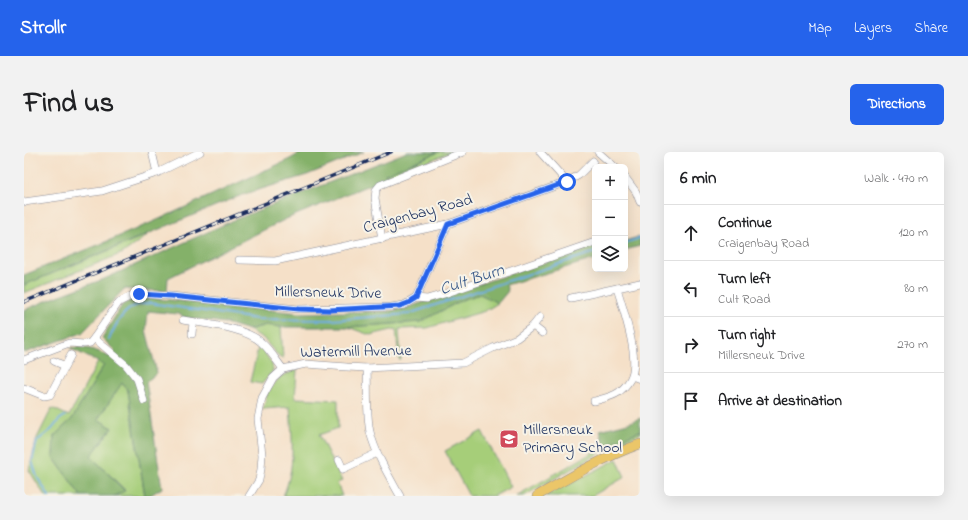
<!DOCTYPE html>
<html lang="en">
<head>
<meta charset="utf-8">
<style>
  :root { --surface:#fff; --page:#f2f2f2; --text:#202124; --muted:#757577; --line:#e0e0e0; --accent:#2563eb }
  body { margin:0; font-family:"Indie Flower",sans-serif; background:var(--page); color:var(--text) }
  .controls { position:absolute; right:12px; top:12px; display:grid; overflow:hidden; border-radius:6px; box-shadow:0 4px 16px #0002 }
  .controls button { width:36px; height:36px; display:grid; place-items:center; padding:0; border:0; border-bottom:1px solid var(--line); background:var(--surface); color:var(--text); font:20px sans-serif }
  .stop { position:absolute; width:12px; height:12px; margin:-9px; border:3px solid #2563eb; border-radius:50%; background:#fff }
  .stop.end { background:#2563eb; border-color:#fff; box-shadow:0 1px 4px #0008 }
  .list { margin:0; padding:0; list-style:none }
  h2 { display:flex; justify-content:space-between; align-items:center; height:52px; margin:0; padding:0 16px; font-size:17px }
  h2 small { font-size:13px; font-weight:400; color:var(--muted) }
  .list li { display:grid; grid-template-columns:26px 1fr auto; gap:12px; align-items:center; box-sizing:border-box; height:56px; padding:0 16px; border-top:1px solid var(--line) }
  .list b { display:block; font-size:15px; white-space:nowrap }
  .list p { margin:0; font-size:13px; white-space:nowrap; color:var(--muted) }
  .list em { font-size:13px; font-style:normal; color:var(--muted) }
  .icon { flex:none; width:22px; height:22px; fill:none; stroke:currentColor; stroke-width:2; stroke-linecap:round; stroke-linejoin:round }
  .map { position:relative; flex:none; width:616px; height:344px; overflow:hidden; border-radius:6px }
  header { display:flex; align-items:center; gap:24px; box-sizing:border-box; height:56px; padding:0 20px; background:var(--accent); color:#fff }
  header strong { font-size:19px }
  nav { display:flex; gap:22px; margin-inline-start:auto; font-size:14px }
  .intro { display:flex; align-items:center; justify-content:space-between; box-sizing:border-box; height:96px; padding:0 24px }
  h1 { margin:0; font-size:28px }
  .button { padding:10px 18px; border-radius:6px; background:var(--accent); color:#fff; font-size:14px; font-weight:700 }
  main { display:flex; gap:24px; padding:0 24px }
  aside { flex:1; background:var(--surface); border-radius:6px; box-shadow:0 4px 16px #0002 }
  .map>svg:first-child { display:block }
  .green { fill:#a6ce79; stroke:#607e6c }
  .forest { fill:#84b169; stroke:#507064 }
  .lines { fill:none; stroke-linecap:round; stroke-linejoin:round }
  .stream { stroke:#6fade2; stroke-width:2 }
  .minor-casing { stroke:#888893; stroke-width:8 }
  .major-casing { stroke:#888893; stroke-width:10 }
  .minor { stroke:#fff; stroke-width:7 }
  .major { stroke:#ebc669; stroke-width:9 }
  .rail-casing { stroke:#1b2f5e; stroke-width:3.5 }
  .rail { stroke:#f7f3e8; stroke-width:2; stroke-dasharray:6; stroke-linecap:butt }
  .route { stroke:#2563eb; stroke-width:5 }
  .labels { text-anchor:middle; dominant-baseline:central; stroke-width:4; stroke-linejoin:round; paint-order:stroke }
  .street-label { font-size:16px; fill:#1b2f5e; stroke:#f7f3e8 }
  .poi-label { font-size:16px; fill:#1b2f5e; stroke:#f7f3e8; text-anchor:start }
  .water-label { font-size:17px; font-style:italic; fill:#345586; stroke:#f7f3e8 }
</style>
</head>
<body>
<header>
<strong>Strollr</strong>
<nav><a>Map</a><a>Layers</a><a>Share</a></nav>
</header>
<div class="intro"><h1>Find us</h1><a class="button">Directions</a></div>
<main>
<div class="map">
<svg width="616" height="344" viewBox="0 0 616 344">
  <rect width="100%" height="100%" fill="#f7f3e8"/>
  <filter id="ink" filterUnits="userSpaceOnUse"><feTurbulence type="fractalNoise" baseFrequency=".025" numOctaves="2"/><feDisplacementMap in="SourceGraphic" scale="8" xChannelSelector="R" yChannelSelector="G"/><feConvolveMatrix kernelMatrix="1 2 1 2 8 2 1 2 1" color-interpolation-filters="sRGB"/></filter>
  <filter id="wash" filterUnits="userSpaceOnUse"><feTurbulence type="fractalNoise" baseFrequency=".012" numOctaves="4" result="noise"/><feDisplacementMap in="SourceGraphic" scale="16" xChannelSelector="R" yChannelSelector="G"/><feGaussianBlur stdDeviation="0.9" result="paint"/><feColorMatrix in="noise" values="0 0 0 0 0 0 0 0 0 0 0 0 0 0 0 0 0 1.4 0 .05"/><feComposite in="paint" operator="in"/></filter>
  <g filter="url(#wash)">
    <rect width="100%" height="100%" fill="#f5e0c8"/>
    <g class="green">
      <path d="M415 0H427L363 26 361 22Z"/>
      <path d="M125 82 99 101 0 141V133Z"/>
      <path d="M456 142 474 151 461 159 403 176 375 177 377 208H375L372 177 346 183 324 175 396 170 440 147Z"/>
      <path d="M242 173 257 175 259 207 255 205 239 186 225 178Z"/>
      <path d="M235 192 248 212 249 219 238 232 226 230Z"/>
      <path d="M74 210 80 213 48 267 30 284 29 305 57 344H21L5 318 13 286 28 256 45 264Z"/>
      <path d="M273 218 271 246 314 248V276L295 283 318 329 313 331 318 344H259C272 315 268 286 266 255L239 257 244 239 257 224Z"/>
      <path d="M98 230 104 239 121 344H90L101 338 67 304 88 276 74 267Z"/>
      <path d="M458 279 487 335 470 344H445L421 299Z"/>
      <path d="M616 279V282L584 296 500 344H492L580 294Z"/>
      <path d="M593 307 601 325 568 344H521L543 331 544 333Z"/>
    </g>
    <g class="forest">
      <path d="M278 0H340L283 23 218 43 0 133V123L84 89 131 69 266 7Z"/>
      <path d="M383 0H415L361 22 363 26 352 30 350 33H345L262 67 144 126 143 139 100 137 58 181 0 201V158L34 144 80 127 210 68Z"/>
      <path d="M614 85 616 88V94L601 98V89Z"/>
      <path d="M571 94V107L482 133 484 139 474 151 456 142 440 147 396 170 324 175H257L242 173 225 178 201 171 159 165 154 162 124 159 122 178 133 221 122 230 138 336 125 344H121L104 239 98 231 74 267 88 276 67 304 101 339 90 344H57L29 305 30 284 48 267 80 213 46 196C59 194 75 198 85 205L91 199 78 186 98 153 112 145 147 148 275 161 366 159 382 156Z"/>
      <path d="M616 266V279L580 294 576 278 604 271Z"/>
    </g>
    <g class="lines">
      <g class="stream">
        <path d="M601 91 616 86"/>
        <path d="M85 188C90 175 98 158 113 153 117 152 122 152 126 151L233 167 308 168 384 162 571 100"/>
        <path d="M25 344 13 325 8 309 13 289 28 277 36 267 41 264"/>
      </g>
    </g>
  </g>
  <g filter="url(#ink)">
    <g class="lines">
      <defs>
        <g id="minor">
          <path d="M128 0 133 21"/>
          <path d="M516 0 543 30"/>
          <path d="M574 0 591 15"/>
          <path d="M601 25 612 40 616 50"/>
          <path d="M0 50 78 39 133 21 176 0"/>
          <path d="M358 87 351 46 352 38 356 33 439 0"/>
          <path d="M215 108 251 109 424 72 543 30 555 23 569 9"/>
          <path d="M392 146 424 72"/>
          <path d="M547 146 616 131"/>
          <path d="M159 168C180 172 222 175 238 191 246 198 252 208 259 217"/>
          <path d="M509 174 518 181"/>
          <path d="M168 182 169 170"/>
          <path d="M70 186 95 150 107 144 115 142 147 144 275 157 367 155 380 153 392 146 403 147 420 142 571 90"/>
          <path d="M0 208 45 191 60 192 66 191 70 186 102 213 113 227 120 249"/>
          <path d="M30 209 41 214"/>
          <path d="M343 216C344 237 342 260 346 280 352 303 365 324 376 344"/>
          <path d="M608 224 616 227"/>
          <path d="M0 236 20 244 26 243 47 203"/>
          <path d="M570 249C578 247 588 245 595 240 600 236 606 229 608 223 615 203 599 157 593 136"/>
          <path d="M315 308 319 317 353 301"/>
          <path d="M225 344 235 328 237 317 238 303 234 267 238 246 249 226 259 217 282 212 323 215 343 216 439 211 469 196 493 186 509 174 516 165"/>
        </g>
        <path id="major" d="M513 344C546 325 580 305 616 292"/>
      </defs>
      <use href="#minor" class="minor-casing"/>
      <use href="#major" class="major-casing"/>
      <use href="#minor" class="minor"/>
      <use href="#major" class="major"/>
      <defs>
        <path id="rail" d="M0 150 367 0"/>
      </defs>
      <use href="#rail" class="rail-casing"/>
      <use href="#rail" class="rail"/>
    </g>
  </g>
  <g class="lines" filter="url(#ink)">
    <path class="route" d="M115 142 147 144 275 157 305 158 376 154 384 151 392 146 424 72 543 30"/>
  </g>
  <defs>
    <symbol id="school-square" viewBox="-11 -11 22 22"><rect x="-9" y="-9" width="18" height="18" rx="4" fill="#d1495b" stroke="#f7f3e8"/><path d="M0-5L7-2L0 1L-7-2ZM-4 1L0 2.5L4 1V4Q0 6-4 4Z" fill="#fff"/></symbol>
  </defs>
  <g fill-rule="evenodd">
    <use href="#school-square" x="474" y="276" width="22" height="22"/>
  </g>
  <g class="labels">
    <g class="street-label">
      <text transform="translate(394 62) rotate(-15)">Craigenbay Road</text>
      <text transform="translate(304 141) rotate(1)">Millersneuk Drive</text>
      <text transform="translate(332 200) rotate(-1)">Watermill Avenue</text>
    </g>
    <g class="poi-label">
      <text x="499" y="278">Millersneuk<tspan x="499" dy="18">Primary School</tspan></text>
    </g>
    <g class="water-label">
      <text transform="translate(448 128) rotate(-18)">Cult Burn</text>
    </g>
  </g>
</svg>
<div class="controls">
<button>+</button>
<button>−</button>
<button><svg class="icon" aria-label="layers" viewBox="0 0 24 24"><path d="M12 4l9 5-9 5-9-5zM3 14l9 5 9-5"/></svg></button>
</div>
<div class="stop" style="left:543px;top:30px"></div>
<div class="stop end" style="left:115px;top:142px"></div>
</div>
<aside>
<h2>6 min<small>Walk · 470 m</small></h2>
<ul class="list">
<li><svg class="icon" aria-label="ahead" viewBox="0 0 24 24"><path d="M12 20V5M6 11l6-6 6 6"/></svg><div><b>Continue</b><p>Craigenbay Road</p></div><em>120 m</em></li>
<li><svg class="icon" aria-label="left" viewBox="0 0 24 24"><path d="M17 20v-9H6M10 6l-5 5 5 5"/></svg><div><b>Turn left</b><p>Cult Road</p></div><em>80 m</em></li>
<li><svg class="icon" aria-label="right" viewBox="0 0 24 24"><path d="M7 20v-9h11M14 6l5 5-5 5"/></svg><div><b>Turn right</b><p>Millersneuk Drive</p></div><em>270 m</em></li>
<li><svg class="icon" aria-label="arrive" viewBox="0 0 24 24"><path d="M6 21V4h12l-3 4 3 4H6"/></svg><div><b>Arrive at destination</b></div></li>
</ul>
</aside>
</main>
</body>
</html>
